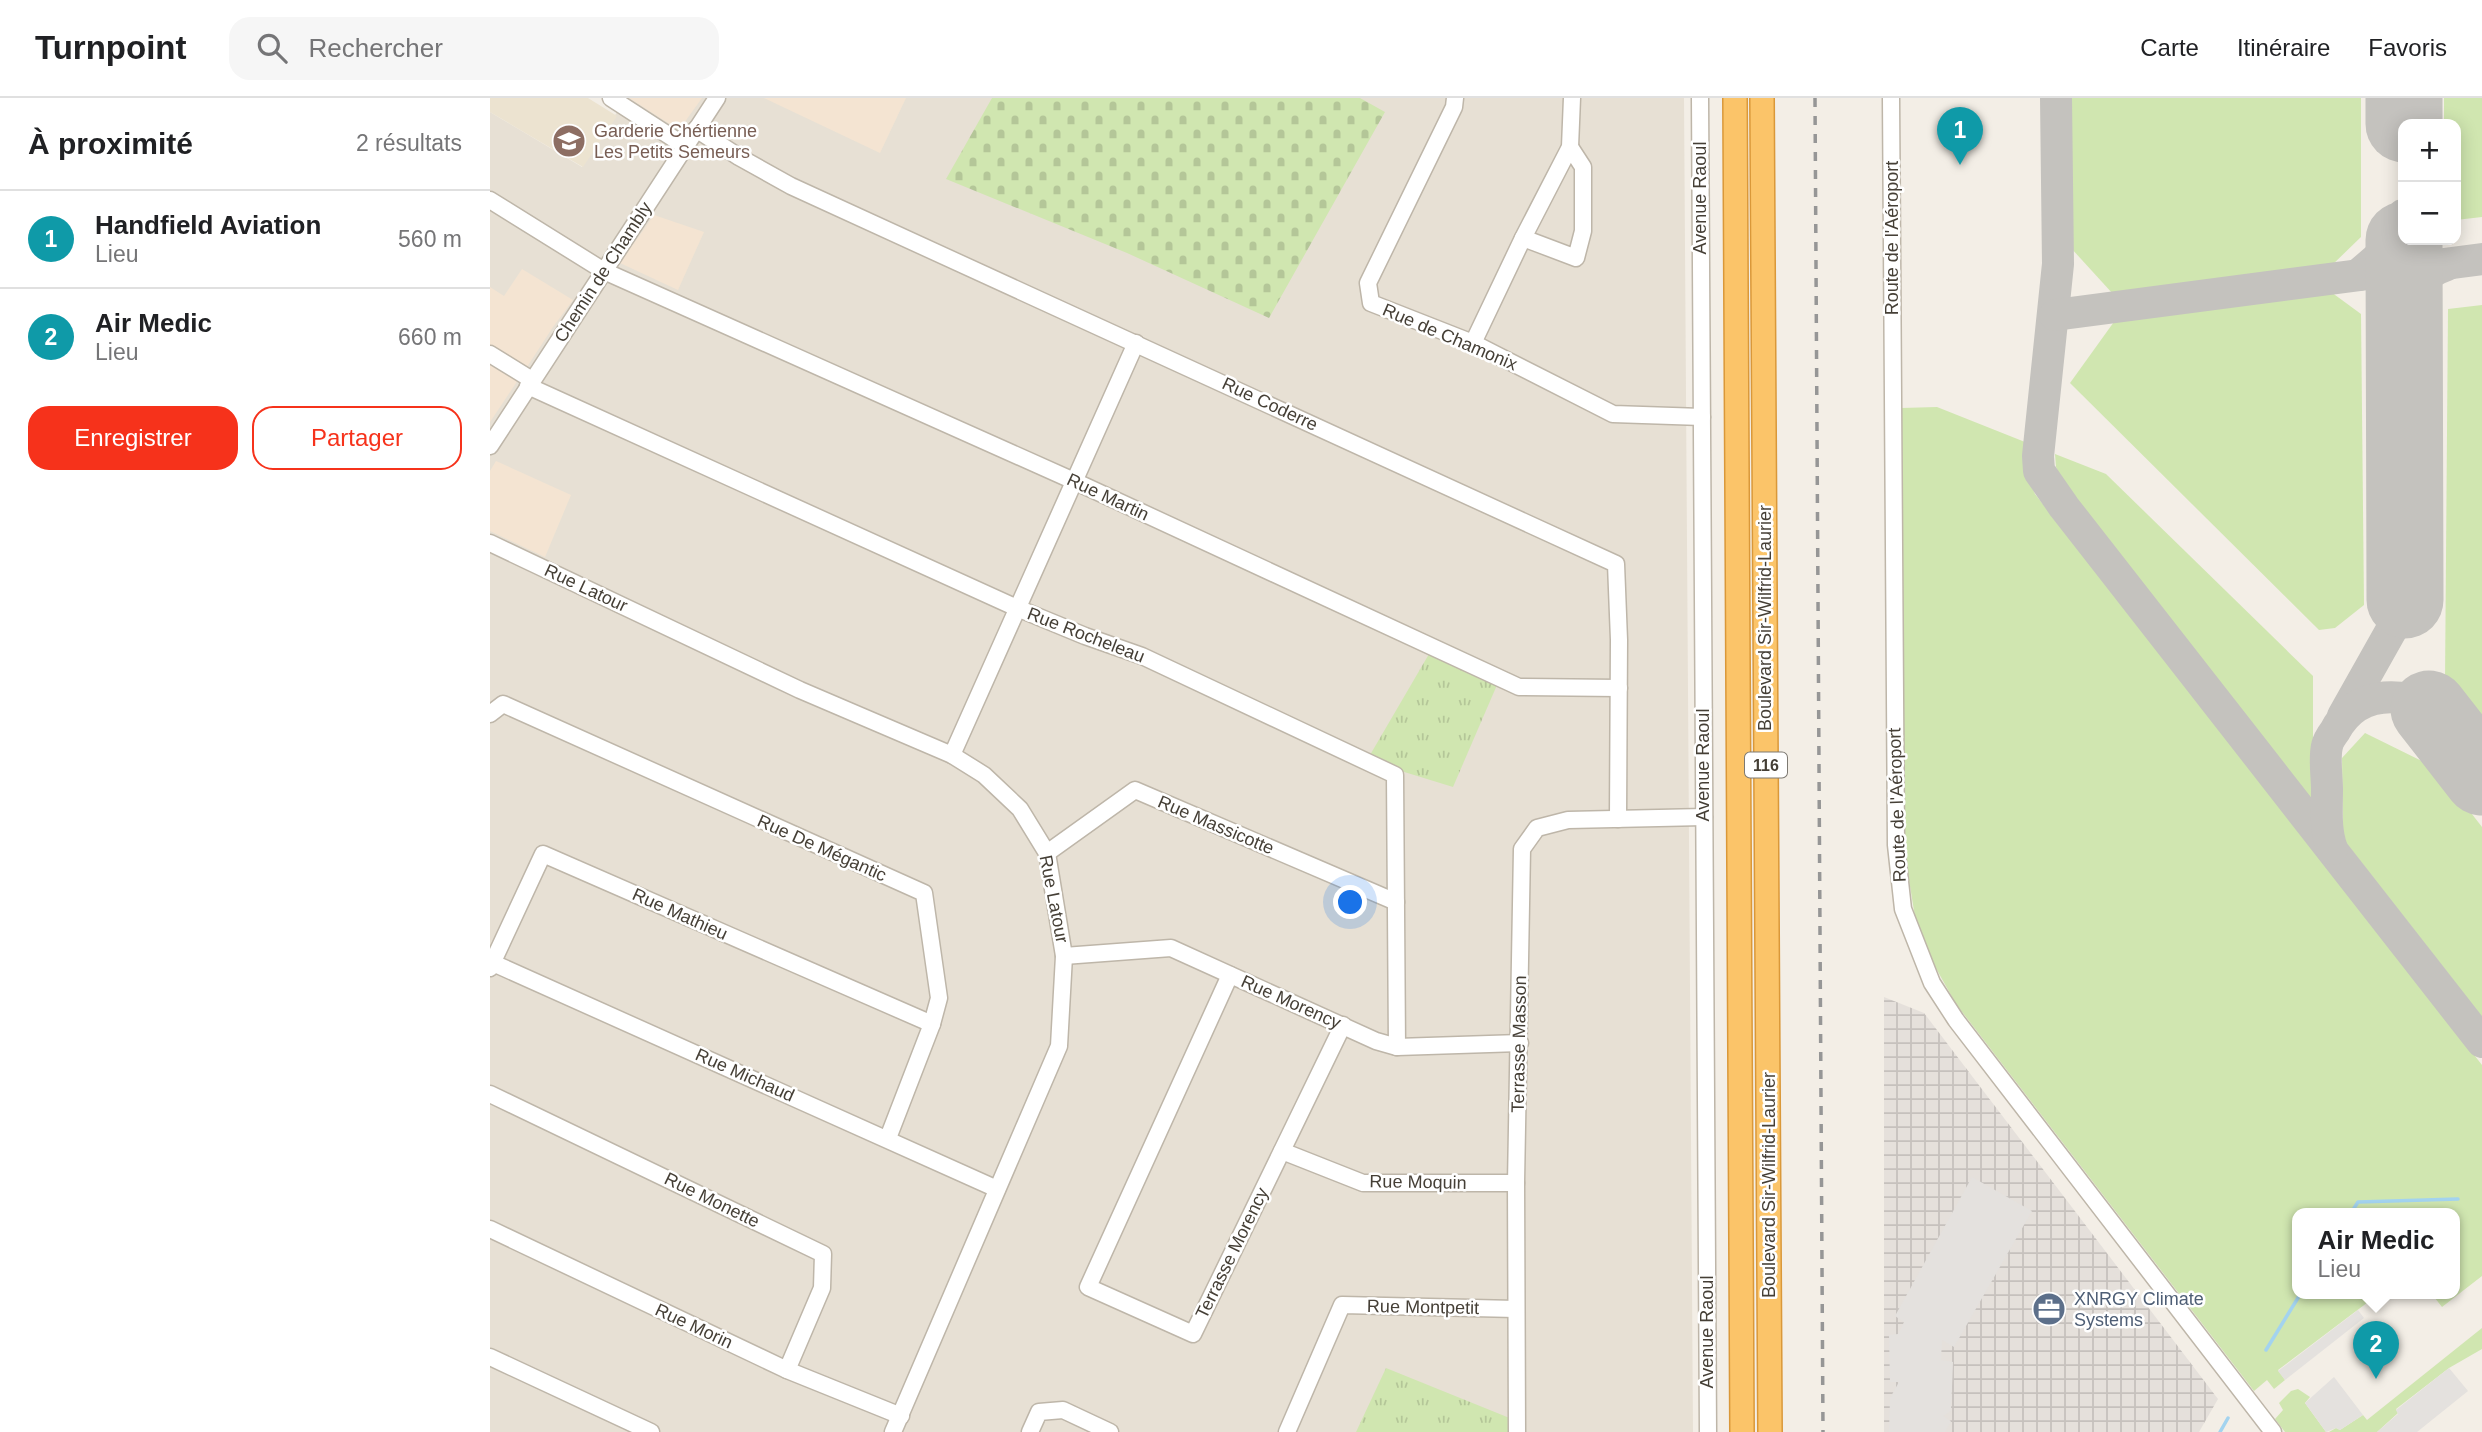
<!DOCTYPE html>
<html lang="fr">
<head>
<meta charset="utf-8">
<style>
  :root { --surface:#fff; --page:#f6f6f6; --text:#202124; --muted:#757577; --line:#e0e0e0; --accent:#f6321b }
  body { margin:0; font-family:Helvetica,sans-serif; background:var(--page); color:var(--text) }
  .controls { position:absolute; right:21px; top:21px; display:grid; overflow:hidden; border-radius:14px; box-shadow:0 4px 18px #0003 }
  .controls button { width:63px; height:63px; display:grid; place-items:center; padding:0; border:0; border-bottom:2px solid var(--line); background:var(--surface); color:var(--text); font:35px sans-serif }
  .you { position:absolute; left:861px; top:805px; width:24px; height:24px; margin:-18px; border:5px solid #fff; border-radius:50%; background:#1a73e8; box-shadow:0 0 0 10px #1a73e833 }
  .badge { display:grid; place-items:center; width:46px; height:46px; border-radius:50%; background:var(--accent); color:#fff; font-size:23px; font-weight:700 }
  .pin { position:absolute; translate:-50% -58px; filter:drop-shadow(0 2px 4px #0008) }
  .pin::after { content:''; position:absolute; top:37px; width:24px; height:21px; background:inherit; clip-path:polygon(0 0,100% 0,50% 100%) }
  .popup { position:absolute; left:1802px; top:1110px; width:168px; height:91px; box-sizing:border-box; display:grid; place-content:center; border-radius:14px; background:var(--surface); filter:drop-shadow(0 2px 5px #0005); font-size:23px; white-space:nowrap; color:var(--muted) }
  .popup b { font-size:26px; color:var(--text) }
  .popup::after { content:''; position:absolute; left:50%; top:100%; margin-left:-14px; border:14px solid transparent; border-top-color:var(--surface) }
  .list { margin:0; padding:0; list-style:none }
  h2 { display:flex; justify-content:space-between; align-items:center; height:91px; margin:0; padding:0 28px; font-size:30px }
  h2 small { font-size:23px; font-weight:400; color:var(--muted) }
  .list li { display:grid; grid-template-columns:46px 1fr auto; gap:21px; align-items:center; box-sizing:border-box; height:98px; padding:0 28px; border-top:2px solid var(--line) }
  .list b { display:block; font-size:26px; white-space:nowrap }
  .list p { margin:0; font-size:23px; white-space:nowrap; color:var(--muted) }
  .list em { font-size:23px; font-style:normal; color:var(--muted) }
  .actions { display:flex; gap:14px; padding:21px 28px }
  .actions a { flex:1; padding:16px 0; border:2px solid var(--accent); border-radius:21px; text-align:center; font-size:24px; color:var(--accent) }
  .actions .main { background:var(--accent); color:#fff }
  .icon { flex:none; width:38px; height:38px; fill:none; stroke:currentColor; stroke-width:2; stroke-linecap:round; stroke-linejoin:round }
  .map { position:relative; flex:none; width:1992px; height:1334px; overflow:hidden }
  header { display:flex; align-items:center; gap:42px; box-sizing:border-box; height:98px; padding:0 35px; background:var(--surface); border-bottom:2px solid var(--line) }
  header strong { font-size:33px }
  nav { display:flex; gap:38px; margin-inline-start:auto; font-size:24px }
  .search { width:490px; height:63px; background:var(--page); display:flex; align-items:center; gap:18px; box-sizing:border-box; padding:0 24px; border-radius:21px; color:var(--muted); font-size:26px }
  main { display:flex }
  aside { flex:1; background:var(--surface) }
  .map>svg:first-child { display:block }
  .residential { fill:#e7e0d4 }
  .commercial { fill:#f4e4d2 }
  .industrial { fill:url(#industrial-grid) }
  .education { fill:#ece3d0 }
  .grass { fill:#d0e6b0 }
  .cemetery { fill:url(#cemetery-stones) }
  .park { fill:url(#park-tufts) }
  .parking { fill:#e4e1de }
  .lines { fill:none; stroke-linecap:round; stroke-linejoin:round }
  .stream { stroke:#a3d3ef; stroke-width:3.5 }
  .taxiway { stroke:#c4c2be; stroke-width:32 }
  .runway { stroke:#c4c2be; stroke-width:77 }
  .minor-casing { stroke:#beb6a9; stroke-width:19 }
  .highway-casing { stroke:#da9839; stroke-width:26 }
  .minor { stroke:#fff; stroke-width:16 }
  .highway { stroke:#fbc469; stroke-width:23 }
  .rail { stroke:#969696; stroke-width:3.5; stroke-dasharray:9 9; stroke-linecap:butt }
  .labels { text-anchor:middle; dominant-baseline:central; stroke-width:5; stroke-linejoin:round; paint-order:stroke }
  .shield { fill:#fff; stroke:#7d7972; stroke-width:2 }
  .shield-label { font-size:16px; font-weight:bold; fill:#453f36 }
  .education-label { font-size:18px; fill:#785e54; stroke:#fff; text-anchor:start }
  .street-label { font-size:18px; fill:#453f36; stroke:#fff }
  .service-label { font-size:18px; fill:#4e5e75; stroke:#fff; text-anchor:start }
</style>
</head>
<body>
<header>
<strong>Turnpoint</strong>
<div class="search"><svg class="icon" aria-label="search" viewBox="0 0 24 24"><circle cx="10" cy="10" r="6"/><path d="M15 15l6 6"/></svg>Rechercher</div>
<nav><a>Carte</a><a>Itinéraire</a><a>Favoris</a></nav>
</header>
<main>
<aside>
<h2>À proximité<small>2 résultats</small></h2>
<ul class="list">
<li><span class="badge" style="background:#0f9aa8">1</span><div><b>Handfield Aviation</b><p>Lieu</p></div><em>560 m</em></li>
<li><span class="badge" style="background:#0f9aa8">2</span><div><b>Air Medic</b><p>Lieu</p></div><em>660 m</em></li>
</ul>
<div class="actions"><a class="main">Enregistrer</a><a>Partager</a></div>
</aside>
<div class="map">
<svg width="1992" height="1334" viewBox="0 0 1992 1334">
  <defs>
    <pattern id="industrial-grid" width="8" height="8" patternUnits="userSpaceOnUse" patternTransform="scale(1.75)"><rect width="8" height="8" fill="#e5e0db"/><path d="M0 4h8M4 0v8" fill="none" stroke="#c6c1bd"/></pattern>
    <pattern id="cemetery-stones" width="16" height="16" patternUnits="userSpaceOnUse" patternTransform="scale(1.75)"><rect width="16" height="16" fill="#d0e6b0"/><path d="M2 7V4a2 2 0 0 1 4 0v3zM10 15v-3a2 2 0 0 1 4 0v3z" fill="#b4c698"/></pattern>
    <pattern id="park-tufts" width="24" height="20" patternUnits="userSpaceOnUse" patternTransform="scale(1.75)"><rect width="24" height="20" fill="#d0e6b0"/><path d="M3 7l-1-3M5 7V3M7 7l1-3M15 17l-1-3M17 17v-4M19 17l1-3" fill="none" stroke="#b4c698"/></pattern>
  </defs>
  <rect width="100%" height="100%" fill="#f3eee6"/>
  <path class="residential" d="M136 0H1194L1203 1334H0V14L92 69Z"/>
  <g class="commercial">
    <path d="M139 0H212L189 32Z"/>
    <path d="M274 0H416L390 55Z"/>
    <path d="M164 117 214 134 188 192 130 165Z"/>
    <path d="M32 171 83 202 63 229 35 272 0 249V189L14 198Z"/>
    <path d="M0 263 28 282 0 324Z"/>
    <path d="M6 363 81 397 55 459 0 433V373Z"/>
  </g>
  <path class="industrial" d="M1394 899 1434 915 1728 1301 1709 1334H1394Z"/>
  <path class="education" d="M0 0H98L127 18 93 69 0 14Z"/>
  <g class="grass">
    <path d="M1581 0H1871V139L1839 170 1623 196 1581 150Z"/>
    <path d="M1954 0H1992V119L1966 122V26H1954Z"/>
    <path d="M1841 194 1871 216 1874 507 1845 530 1829 532 1580 285 1626 221Z"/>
    <path d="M1992 207V632L1955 585 1958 211Z"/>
    <path d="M1447 309 1535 344V373L1545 396 1992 967V1178L1952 1209 1941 1195H1965V1115H1807V1195H1890L1788 1272 1795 1282 1784 1291 1777 1282 1764 1293 1466 906 1438 856 1425 819 1415 757 1411 310Z"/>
    <path d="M1565 356 1616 376 1823 578V706L1577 394 1566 369Z"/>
    <path d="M1875 635 1946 670 1992 729V919L1853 741 1852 660Z"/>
    <path d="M1992 1230V1251L1959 1270 1906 1311 1908 1315 1887 1334H1839L1846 1330 1850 1332 1873 1317 1877 1322Z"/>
    <path d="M1808 1291 1820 1299 1815 1305 1836 1334H1795L1785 1321 1793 1312 1789 1305 1801 1293Z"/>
  </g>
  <path class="cemetery" d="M502 0H870L895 14 779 220 637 155 456 81Z"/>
  <g class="park">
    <path d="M939 556 1007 587 963 689 911 673 880 657Z"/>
    <path d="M896 1270 1027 1323V1334H866Z"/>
  </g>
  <g class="parking">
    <path d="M1482 1079 1542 1113 1464 1249 1452 1242 1451 1262 1463 1264 1461 1313 1453 1318 1461 1323 1455 1334H1399L1400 1300 1409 1284H1400L1399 1237 1408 1236 1414 1224 1405 1218Z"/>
    <path d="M1868 1212 1874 1220 1795 1282 1788 1273Z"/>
    <path d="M1959 1270 1978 1293 1927 1334H1887L1908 1316 1906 1312Z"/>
    <path d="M1844 1279 1873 1317 1850 1332 1846 1330 1836 1334 1815 1305Z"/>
  </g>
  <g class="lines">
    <g class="stream">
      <path d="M1861 1115 1868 1104 1968 1101"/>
      <path d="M1776 1252 1811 1195"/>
      <path d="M1730 1334 1738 1320"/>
    </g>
    <g class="taxiway">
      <path d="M1566 0 1568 166 1548 358 1549 373 1574 409 1992 944"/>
      <path d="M1868 177 1889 159 1913 117"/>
      <path d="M1565 217 1992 161"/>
      <path d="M1915 218C1922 190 1929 177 1957 167"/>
      <path d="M1853 618 1911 515 1915 502"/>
      <path d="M1842 751C1835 732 1837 712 1837 692 1837 678 1834 661 1837 648 1838 643 1842 637 1845 633 1860 604 1888 595 1919 601"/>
    </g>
    <g class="runway">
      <path d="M1914 0V26"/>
      <path d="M1914 142 1915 502"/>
      <path d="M1939 611 1992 679"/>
    </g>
    <defs>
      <g id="minor">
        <path d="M121 0 195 48"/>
        <path d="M965 0 964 9 878 185 881 205 983 245 1123 316 1212 319"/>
        <path d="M1210 0 1218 1334"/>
        <path d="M1401 0 1406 747 1413 811 1442 885 1466 922 1783 1334"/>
        <path d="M206 31 249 59 301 88 1126 466 1129 542 1128 721"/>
        <path d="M0 102 114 173 584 383 1029 589 1129 590"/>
        <path d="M1033 140 1086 160 1093 133V69L1080 49"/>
        <path d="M983 245 1033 140 1080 49 1082 0"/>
        <path d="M0 256 42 282"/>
        <path d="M38 288 527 510 595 538 652 558 905 677 907 949"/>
        <path d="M0 348 227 0"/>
        <path d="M0 445 310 592 462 657 494 677 530 711 557 755 574 858 569 948 403 1334"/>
        <path d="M0 616 13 606 434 795 449 900 442 926 398 1040"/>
        <path d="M462 657 646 245"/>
        <path d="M557 755 645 692 906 804"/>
        <path d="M574 858 681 850 886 943 907 949 1030 945"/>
        <path d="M3 865 507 1091"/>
        <path d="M0 870 53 756 442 926"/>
        <path d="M740 877 598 1189 703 1236 853 927"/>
        <path d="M0 996 333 1156 332 1190 297 1272"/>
        <path d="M792 1053 873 1085H1026"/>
        <path d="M0 1131 297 1272 411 1318"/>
        <path d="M0 1259 161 1334"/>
        <path d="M540 1334 549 1314 573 1312 620 1334"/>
        <path d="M797 1334 852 1207 1026 1211"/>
        <path d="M1027 1334 1026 1085 1032 751 1047 730 1078 722 1214 719"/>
      </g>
      <g id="highway">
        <path d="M1245 0 1252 1334"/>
        <path d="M1272 0 1280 1334"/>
      </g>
    </defs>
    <use href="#minor" class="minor-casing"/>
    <use href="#highway" class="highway-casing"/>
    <use href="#minor" class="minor"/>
    <use href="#highway" class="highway"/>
    <path class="rail" d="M1325 0 1333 1334"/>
  </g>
  <defs>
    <symbol id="school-disc" viewBox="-11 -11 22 22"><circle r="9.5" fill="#8d6e63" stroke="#fff"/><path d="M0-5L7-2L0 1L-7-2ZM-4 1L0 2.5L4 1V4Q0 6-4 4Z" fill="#fff"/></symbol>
    <symbol id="office-disc" viewBox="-11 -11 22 22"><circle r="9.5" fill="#5c6f8a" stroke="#fff"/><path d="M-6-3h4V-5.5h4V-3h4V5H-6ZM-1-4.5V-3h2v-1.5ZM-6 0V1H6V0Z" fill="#fff"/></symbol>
  </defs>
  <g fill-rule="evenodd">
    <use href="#school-disc" x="60" y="24" width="38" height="38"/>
    <use href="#office-disc" x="1540" y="1192" width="38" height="38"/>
  </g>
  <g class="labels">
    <rect class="shield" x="1255" y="654.5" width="42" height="25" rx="5"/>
    <g class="shield-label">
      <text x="1276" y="667">116</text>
    </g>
    <g class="education-label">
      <text x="104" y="33">Garderie Chértienne<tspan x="104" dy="21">Les Petits Semeurs</tspan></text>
    </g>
    <g class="street-label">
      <text transform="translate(1210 100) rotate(-90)">Avenue Raoul</text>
      <text transform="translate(1402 140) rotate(-90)">Route de l'Aéroport</text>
      <text transform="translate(113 174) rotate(-57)">Chemin de Chambly</text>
      <text transform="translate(960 239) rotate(23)">Rue de Chamonix</text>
      <text transform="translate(780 306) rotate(25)">Rue Coderre</text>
      <text transform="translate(618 399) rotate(25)">Rue Martin</text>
      <text transform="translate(96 490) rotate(25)">Rue Latour</text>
      <text transform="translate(1275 520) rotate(-90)">Boulevard Sir-Wilfrid-Laurier</text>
      <text transform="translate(596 537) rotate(21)">Rue Rocheleau</text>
      <text transform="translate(1213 667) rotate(-90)">Avenue Raoul</text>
      <text transform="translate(1407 707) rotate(-92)">Route de l'Aéroport</text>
      <text transform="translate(726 727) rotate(23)">Rue Massicotte</text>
      <text transform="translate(332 750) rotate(24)">Rue De Mégantic</text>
      <text transform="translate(564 801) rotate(79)">Rue Latour</text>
      <text transform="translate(190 816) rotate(24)">Rue Mathieu</text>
      <text transform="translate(801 904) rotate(24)">Rue Morency</text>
      <text transform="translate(1029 946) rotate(-89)">Terrasse Masson</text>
      <text transform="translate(255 977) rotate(24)">Rue Michaud</text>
      <text transform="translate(928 1084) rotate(1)">Rue Moquin</text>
      <text transform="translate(1279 1087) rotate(-90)">Boulevard Sir-Wilfrid-Laurier</text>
      <text transform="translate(222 1102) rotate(26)">Rue Monette</text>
      <text transform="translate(742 1155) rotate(-64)">Terrasse Morency</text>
      <text transform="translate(933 1209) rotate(1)">Rue Montpetit</text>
      <text transform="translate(204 1228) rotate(25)">Rue Morin</text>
      <text transform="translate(1217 1234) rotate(-90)">Avenue Raoul</text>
    </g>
    <g class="service-label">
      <text x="1584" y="1201">XNRGY Climate<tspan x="1584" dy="21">Systems</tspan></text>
    </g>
  </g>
</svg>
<div class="controls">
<button>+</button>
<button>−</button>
</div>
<div class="you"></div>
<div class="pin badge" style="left:1470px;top:67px;background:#0f9aa8">1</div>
<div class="pin badge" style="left:1886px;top:1281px;background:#0f9aa8">2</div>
<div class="popup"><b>Air Medic</b>Lieu</div>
</div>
</main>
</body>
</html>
